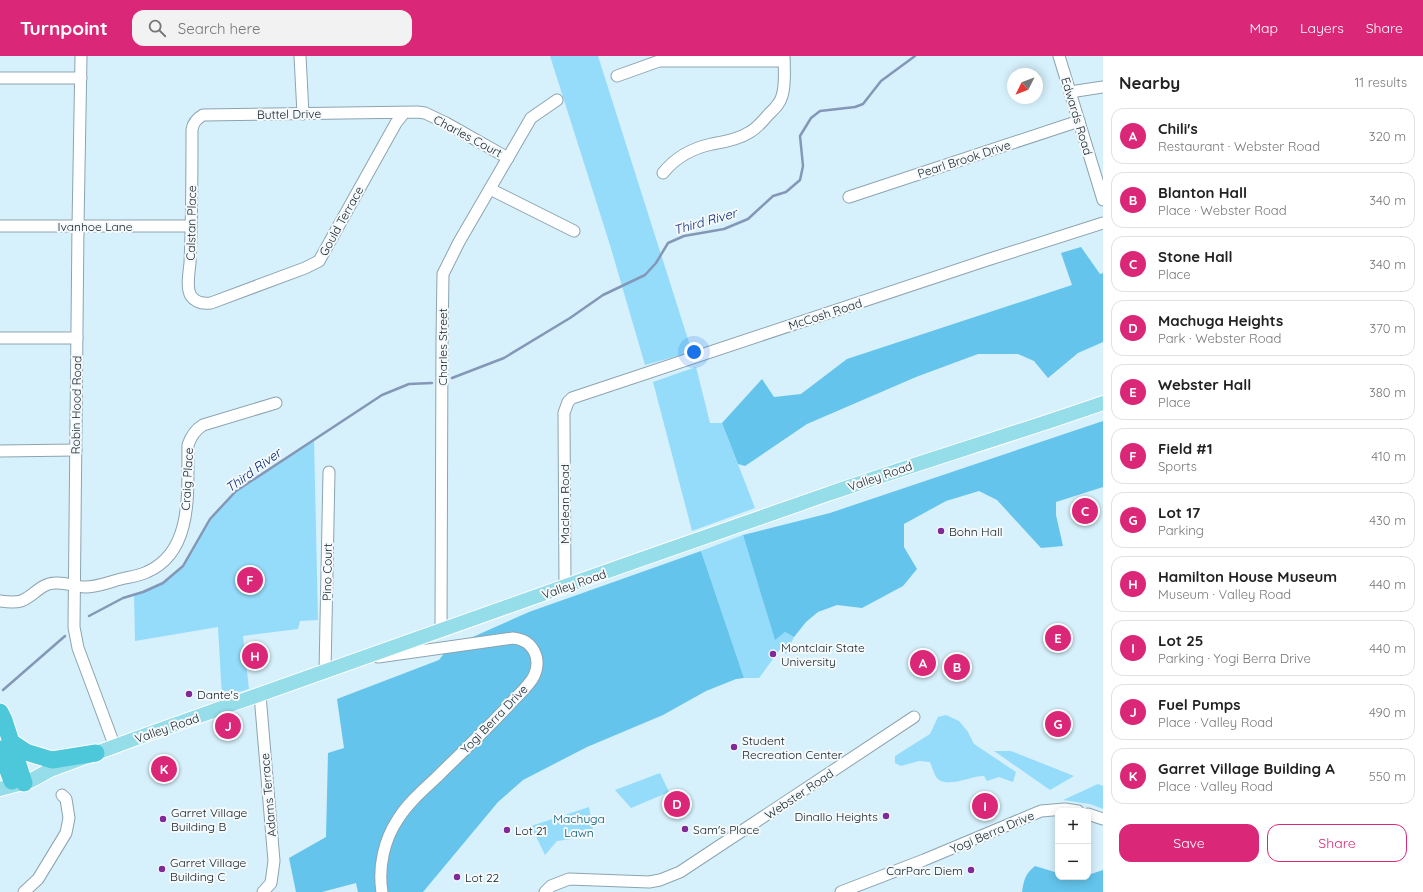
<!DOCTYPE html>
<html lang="en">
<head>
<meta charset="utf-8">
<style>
  :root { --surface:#fff; --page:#f2f2f2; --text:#222; --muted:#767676; --line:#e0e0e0; --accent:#db2777 }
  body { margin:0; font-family:Quicksand,sans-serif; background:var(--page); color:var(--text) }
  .controls { position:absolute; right:12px; bottom:12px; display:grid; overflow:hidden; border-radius:8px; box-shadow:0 2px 10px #0003 }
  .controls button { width:36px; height:36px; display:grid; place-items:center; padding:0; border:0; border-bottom:1px solid var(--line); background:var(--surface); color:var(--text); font:20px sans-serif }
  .compass { position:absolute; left:1007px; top:12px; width:36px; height:36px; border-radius:50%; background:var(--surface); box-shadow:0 2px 10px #0003; rotate:228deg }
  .you { position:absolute; left:694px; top:296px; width:14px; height:14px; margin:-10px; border:3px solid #fff; border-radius:50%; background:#1a73e8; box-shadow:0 0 0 6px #1a73e833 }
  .badge { display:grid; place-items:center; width:26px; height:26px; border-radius:50%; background:var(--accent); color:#fff; font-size:13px; font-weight:700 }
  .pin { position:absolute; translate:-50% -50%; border:2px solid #fff; box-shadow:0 1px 4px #0006 }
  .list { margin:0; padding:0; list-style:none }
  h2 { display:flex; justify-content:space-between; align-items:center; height:52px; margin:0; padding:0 16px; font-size:17px }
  h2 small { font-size:13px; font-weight:400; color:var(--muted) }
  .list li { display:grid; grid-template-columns:26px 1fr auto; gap:12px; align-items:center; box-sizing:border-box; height:56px; margin:0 8px 8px; padding:0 8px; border:1px solid var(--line); border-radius:12px }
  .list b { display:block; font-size:15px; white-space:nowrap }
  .list p { margin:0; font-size:13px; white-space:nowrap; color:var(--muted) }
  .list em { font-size:13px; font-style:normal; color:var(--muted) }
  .actions { display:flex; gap:8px; padding:12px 16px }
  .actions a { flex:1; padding:9px 0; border:1px solid var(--accent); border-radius:12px; text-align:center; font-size:14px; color:var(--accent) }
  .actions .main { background:var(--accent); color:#fff }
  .icon { flex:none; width:22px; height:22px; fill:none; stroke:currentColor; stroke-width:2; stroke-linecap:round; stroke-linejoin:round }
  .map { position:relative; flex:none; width:1103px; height:836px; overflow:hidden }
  header { display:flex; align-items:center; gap:24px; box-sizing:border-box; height:56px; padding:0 20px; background:var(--accent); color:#fff }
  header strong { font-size:19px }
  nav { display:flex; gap:22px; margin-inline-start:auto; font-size:14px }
  .search { width:280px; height:36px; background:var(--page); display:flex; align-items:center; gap:10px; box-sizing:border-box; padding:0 14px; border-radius:12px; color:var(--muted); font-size:15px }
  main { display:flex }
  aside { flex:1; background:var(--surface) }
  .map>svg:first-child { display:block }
  .green { fill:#95dcfb }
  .forest { fill:#64c4eb }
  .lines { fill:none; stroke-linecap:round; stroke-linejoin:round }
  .stream { stroke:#8597b6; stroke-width:2.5 }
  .minor-casing { stroke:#8ca4b0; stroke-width:13 }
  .major-casing { stroke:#fff; stroke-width:16 }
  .highway-casing { stroke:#fff; stroke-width:19 }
  .minor { stroke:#fff; stroke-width:11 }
  .major { stroke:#94dde9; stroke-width:14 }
  .highway { stroke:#4dc7da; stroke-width:17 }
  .poi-dot { fill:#802a98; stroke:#f4f9fc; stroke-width:1.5 }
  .labels { text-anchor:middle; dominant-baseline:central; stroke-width:4; stroke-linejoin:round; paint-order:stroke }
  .street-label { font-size:12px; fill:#141e22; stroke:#f4f9fc }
  .poi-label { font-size:12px; fill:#141e22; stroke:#f4f9fc; text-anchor:start }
  .park-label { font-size:12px; fill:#015671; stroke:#f4f9fc }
  .water-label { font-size:13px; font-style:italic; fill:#072572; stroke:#f4f9fc }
</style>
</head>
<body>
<header>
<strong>Turnpoint</strong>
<div class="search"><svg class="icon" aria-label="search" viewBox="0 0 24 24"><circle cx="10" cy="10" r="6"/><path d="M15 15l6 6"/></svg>Search here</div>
<nav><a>Map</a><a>Layers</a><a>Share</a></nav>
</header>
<main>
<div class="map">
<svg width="1103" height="836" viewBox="0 0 1103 836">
  <rect width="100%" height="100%" fill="#d6f0fc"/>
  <g class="green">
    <path d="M550 0H598L692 296 645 309 610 189Z"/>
    <path d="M696 311 710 367H722L755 452 692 475 653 326Z"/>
    <path d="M314 384 318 564 300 565 298 573 243 580 249 633 222 641 218 571 135 585 134 538 163 527 183 510 210 463 236 435Z"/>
    <path d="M743 479 775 583 785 576 794 581 786 598 781 592 759 622H744L701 495Z"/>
    <path d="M946 659 959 665 968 676 974 688 1016 716 1013 726 999 721 987 725 984 720C972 719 946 734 936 721 934 717 932 711 930 706L919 705 901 710 895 707V700L930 678 938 661Z"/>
    <path d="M994 695H1011L1074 720 1050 734Z"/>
    <path d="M660 717 669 736 631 752 615 734Z"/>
    <path d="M1098 728 1103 730V753L1090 748 1063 744Z"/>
    <path d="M589 751 594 780 557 785 545 799 531 770Z"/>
  </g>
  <g class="forest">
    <path d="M1081 191 1100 218 1103 217V286L1078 297 1048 322 1034 305 1018 298H978L916 321 807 368 745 410 738 408 722 367 762 323 774 341 801 338 847 303 1072 229 1061 197Z"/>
    <path d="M1103 365V431L1056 446V459L1063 490 1041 492 997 444 979 435 946 445 904 468V491L917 513 903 530 862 552 837 549 818 556 806 566 794 581 785 576 775 584 743 479 830 457Z"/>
    <path d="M701 495 744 622 736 623 706 635 663 659 587 691 523 724 498 746 423 836H358L356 827 322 836H296L289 802 326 781 328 697 344 692 337 643 439 604 448 592 529 556Z"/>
    <path d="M1035 810 1058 817V821H1088V819L1103 814V836H1022C1024 824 1025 818 1035 810Z"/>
  </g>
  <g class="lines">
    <g class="stream">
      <path d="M452 322 504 302 570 262 603 239 645 219 656 207 668 187 684 180 724 173 748 163 773 140 786 136 800 124 803 110 800 80 811 62 820 55 855 51 863 48 881 25 915 0"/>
      <path d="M89 560 123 542 143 536 163 527 183 510 210 463 236 435 382 339 409 328 432 327"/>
      <path d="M3 634 65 580"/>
    </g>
    <defs>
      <g id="minor">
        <path d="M81 0 78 170 74 571 78 592 115 691"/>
        <path d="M300 0 303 58"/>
        <path d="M1059 0 1103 144"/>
        <path d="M617 20 659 5H784"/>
        <path d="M0 22H81"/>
        <path d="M1070 36 1103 31"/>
        <path d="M404 57 396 67 319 205 305 212 211 247C203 248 196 247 191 240 186 232 189 217 190 207 192 163 192 119 192 74 193 67 196 63 203 59L417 56 425 57 446 67 508 102"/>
        <path d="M663 117C675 102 693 92 712 88 725 86 739 83 750 76 757 72 763 65 768 59 774 53 780 48 782 40 786 28 784 12 784 0"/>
        <path d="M490 133 574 175"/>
        <path d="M849 141 1079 65"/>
        <path d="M0 170H191"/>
        <path d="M0 282H77"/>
        <path d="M0 395 76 394"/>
        <path d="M565 531 564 357 568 346 572 342 987 204 1103 167"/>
        <path d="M0 545C7 546 14 547 21 545 33 541 41 527 55 527 66 526 75 531 85 531 97 531 109 526 121 523 129 521 139 520 147 516 195 495 187 432 188 389 191 380 195 374 203 369L276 347"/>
        <path d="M441 575 442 283 443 218 459 186 531 62 557 44"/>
        <path d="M378 601 513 582C533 584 542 602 534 620 529 630 518 639 510 648 487 673 461 697 437 721 423 734 408 747 398 763 384 784 378 811 382 836"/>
        <path d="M325 616 329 416"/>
        <path d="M260 639 274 805 271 827 263 836"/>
        <path d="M1088 758 1103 763"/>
        <path d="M24 836 38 823 66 777 69 762 66 743 62 739"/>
        <path d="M545 836 551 830 569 823 649 826 660 824 680 816 914 661"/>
        <path d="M841 836 924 804 1041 755 1065 753 1078 755"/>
      </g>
      <path id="major" d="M0 733 30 725 50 714 137 682C367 602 595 518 825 439 917 407 1011 379 1103 347"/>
      <g id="highway">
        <path d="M0 656 4 664 24 727"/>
        <path d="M11 686 26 696 52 704 96 697"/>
        <path d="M0 693 12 725"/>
      </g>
    </defs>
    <use href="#minor" class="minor-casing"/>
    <use href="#major" class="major-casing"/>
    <use href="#highway" class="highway-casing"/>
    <use href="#minor" class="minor"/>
    <use href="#major" class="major"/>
    <use href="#highway" class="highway"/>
  </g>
  <g class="poi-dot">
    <circle cx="941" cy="475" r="4"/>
    <circle cx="773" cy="598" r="4"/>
    <circle cx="189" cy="638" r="4"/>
    <circle cx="734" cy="691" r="4"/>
    <circle cx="886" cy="760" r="4"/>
    <circle cx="163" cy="763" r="4"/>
    <circle cx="685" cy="773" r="4"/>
    <circle cx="507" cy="774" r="4"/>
    <circle cx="162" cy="813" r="4"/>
    <circle cx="971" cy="814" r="4"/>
    <circle cx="457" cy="821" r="4"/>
  </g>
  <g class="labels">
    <g class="street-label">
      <text transform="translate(289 58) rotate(-1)">Buttel Drive</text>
      <text transform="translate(1077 60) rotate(73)">Edwards Road</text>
      <text transform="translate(468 80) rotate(28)">Charles Court</text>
      <text transform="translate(964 103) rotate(-18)">Pearl Brook Drive</text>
      <text transform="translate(341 165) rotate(-61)">Gould Terrace</text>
      <text transform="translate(191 167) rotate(-89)">Calstan Place</text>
      <text x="95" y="170">Ivanhoe Lane</text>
      <text transform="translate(825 258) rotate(-18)">McCosh Road</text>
      <text transform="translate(442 291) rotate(-90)">Charles Street</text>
      <text transform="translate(76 349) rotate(-89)">Robin Hood Road</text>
      <text transform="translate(880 420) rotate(-19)">Valley Road</text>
      <text transform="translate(187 423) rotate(-87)">Craig Place</text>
      <text transform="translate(564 448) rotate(-90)">Maclean Road</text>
      <text transform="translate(327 516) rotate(-89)">Pino Court</text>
      <text transform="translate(574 528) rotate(-19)">Valley Road</text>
      <text transform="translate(494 663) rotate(-46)">Yogi Berra Drive</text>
      <text transform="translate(167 672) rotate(-19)">Valley Road</text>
      <text transform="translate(799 738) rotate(-34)">Webster Road</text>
      <text transform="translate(268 739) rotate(-95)">Adams Terrace</text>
      <text transform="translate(992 776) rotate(-23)">Yogi Berra Drive</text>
    </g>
    <g class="poi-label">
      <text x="949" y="475">Bohn Hall</text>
      <text x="781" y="591">Montclair State<tspan x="781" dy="14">University</tspan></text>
      <text x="197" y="638">Dante's</text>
      <text x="742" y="684">Student<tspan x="742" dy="14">Recreation Center</tspan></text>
      <text x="171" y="756">Garret Village<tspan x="171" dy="14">Building B</tspan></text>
      <text x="878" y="760" text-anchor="end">Dinallo Heights</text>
      <text x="693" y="773">Sam's Place</text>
      <text x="515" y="774">Lot 21</text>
      <text x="170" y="806">Garret Village<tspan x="170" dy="14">Building C</tspan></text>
      <text x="963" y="814" text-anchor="end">CarParc Diem</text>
      <text x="465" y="821">Lot 22</text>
    </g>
    <g class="park-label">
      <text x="579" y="762">Machuga<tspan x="579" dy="14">Lawn</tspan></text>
    </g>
    <g class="water-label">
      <text transform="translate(705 165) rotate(-16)">Third River</text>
      <text transform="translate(253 414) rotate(-36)">Third River</text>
    </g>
  </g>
</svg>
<div class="controls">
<button>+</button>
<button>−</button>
</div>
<svg class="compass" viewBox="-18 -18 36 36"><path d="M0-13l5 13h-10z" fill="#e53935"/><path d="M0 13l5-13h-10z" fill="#767676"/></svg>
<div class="you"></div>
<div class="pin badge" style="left:923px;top:607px">A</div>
<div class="pin badge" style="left:957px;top:611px">B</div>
<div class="pin badge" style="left:1085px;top:455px">C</div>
<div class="pin badge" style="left:677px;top:748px">D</div>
<div class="pin badge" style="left:1058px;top:582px">E</div>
<div class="pin badge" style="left:250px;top:524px">F</div>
<div class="pin badge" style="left:1058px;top:668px">G</div>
<div class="pin badge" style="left:255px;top:600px">H</div>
<div class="pin badge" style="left:985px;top:750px">I</div>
<div class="pin badge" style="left:228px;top:670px">J</div>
<div class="pin badge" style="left:164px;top:713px">K</div>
</div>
<aside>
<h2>Nearby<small>11 results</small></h2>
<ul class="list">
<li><span class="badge">A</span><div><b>Chili's</b><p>Restaurant · Webster Road</p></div><em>320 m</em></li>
<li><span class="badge">B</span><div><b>Blanton Hall</b><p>Place · Webster Road</p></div><em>340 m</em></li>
<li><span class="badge">C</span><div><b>Stone Hall</b><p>Place</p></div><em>340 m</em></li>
<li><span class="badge">D</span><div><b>Machuga Heights</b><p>Park · Webster Road</p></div><em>370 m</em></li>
<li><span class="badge">E</span><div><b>Webster Hall</b><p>Place</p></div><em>380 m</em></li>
<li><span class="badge">F</span><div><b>Field #1</b><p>Sports</p></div><em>410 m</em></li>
<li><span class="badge">G</span><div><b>Lot 17</b><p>Parking</p></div><em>430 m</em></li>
<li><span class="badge">H</span><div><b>Hamilton House Museum</b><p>Museum · Valley Road</p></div><em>440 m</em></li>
<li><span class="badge">I</span><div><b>Lot 25</b><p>Parking · Yogi Berra Drive</p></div><em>440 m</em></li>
<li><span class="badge">J</span><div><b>Fuel Pumps</b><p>Place · Valley Road</p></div><em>490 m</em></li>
<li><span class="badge">K</span><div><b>Garret Village Building A</b><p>Place · Valley Road</p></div><em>550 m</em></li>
</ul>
<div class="actions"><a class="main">Save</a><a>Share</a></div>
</aside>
</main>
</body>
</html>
